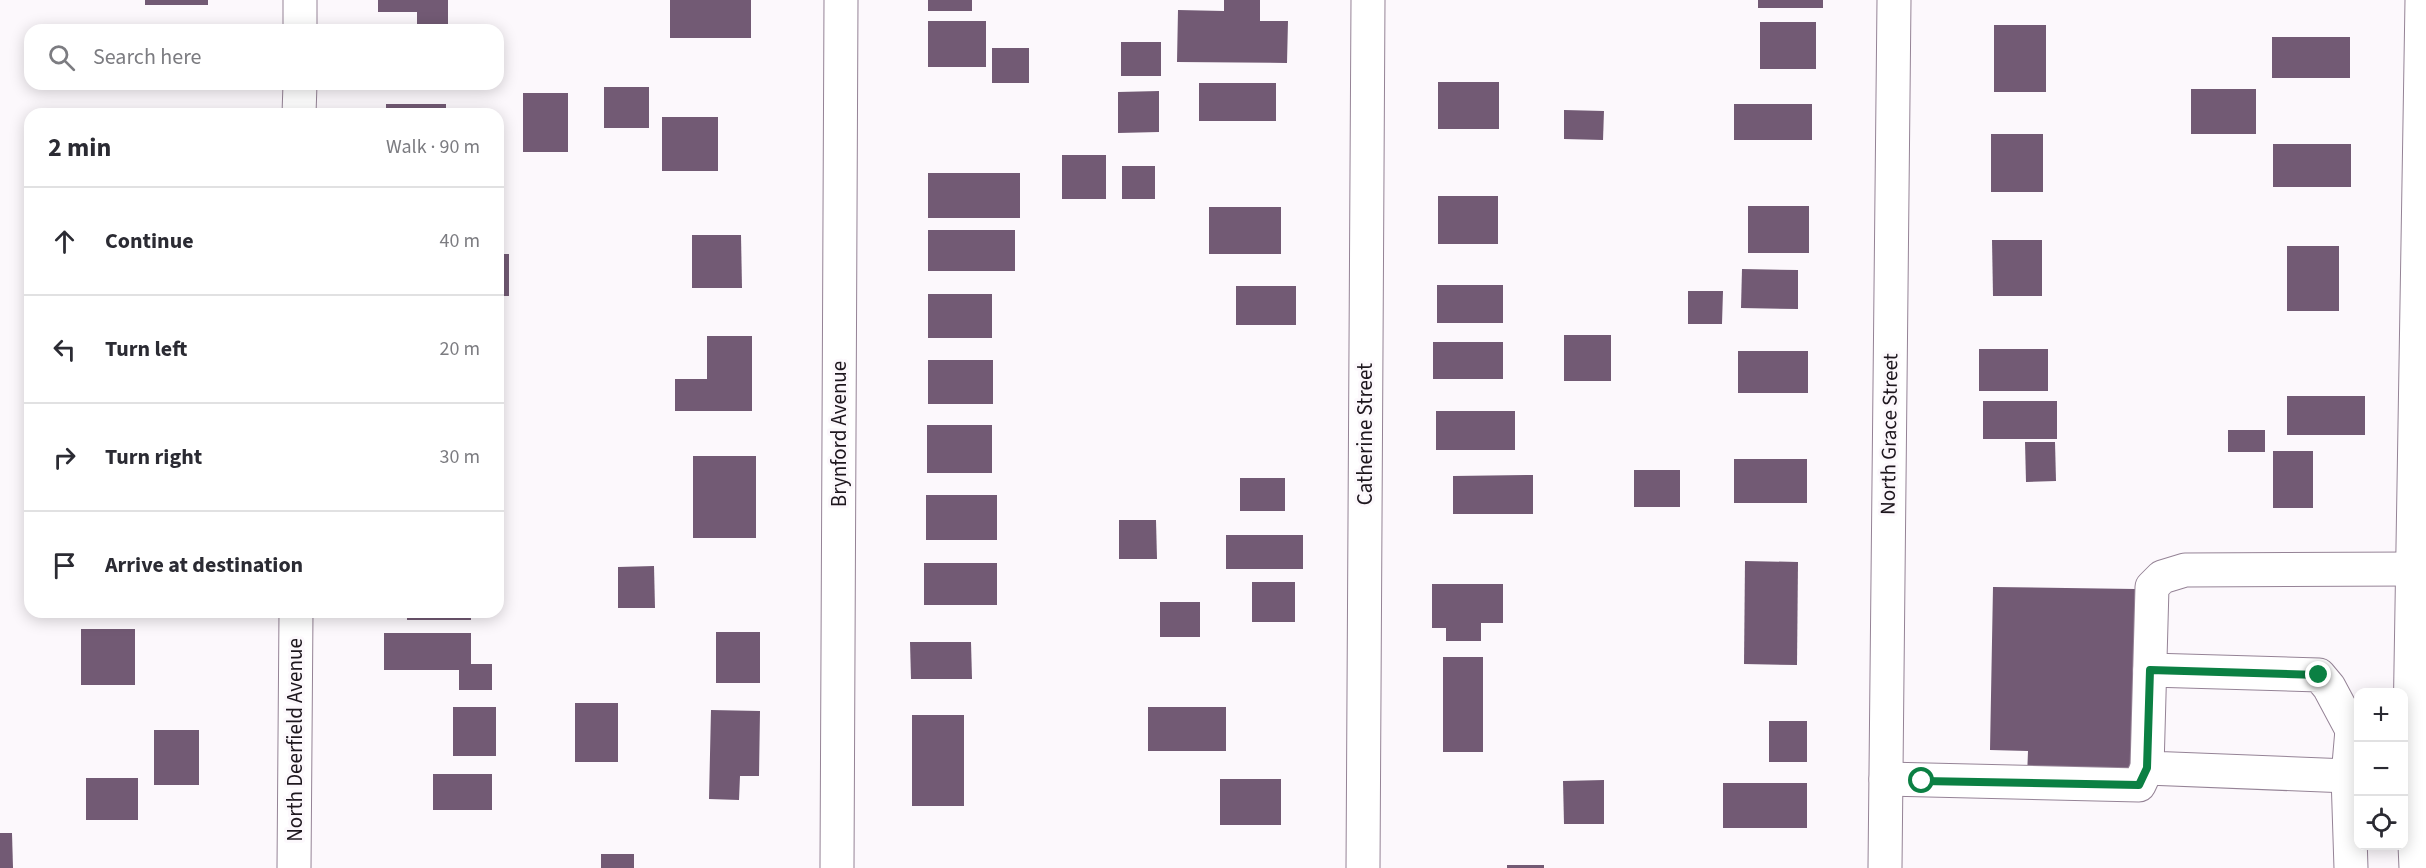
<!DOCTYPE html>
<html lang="en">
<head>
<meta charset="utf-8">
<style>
  :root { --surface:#fff; --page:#f7f7f7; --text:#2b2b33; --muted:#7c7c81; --line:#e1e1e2 }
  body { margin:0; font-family:"Source Sans 3",sans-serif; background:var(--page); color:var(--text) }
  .controls { position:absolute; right:18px; bottom:18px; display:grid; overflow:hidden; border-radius:12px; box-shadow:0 3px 15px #0003 }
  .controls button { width:54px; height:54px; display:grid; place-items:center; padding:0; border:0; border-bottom:2px solid var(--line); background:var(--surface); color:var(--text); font:30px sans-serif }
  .stop { position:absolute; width:18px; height:18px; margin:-14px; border:4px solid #0b8043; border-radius:50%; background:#fff }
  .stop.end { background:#0b8043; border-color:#fff; box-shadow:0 2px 6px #0008 }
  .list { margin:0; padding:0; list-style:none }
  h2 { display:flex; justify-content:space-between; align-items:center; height:78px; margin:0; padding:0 24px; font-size:26px }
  h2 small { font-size:20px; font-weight:400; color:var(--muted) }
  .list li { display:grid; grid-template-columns:39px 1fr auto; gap:18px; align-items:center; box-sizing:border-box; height:108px; padding:0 24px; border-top:2px solid var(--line) }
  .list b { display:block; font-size:22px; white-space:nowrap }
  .list em { font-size:20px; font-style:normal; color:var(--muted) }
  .icon { flex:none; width:33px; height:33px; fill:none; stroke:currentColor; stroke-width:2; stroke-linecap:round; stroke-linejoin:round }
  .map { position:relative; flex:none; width:2426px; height:868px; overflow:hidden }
  .search { position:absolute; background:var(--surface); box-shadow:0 3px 15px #0003; left:24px; top:24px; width:480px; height:66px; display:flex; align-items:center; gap:15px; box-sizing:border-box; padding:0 21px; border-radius:18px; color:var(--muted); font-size:22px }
  .panel { position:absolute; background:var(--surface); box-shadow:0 3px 15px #0003; left:24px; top:108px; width:480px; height:510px; border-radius:18px }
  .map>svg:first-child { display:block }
  .building { fill:#725a74 }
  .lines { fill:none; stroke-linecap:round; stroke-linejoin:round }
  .minor-casing { stroke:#958396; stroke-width:35 }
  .minor { stroke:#fff; stroke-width:33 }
  .route { stroke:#0b8043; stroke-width:8 }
  .labels { text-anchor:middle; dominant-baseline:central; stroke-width:6; stroke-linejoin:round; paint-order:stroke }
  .street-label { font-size:21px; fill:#1d161d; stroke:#fcf8fc }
</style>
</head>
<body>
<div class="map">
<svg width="2426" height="868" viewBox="0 0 2426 868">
  <rect width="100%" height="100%" fill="#fcf8fc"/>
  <g class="building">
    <rect x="145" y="0" width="63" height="5"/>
    <path d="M378 0H448V30H417V12H378Z"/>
    <rect x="670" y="0" width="81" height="38"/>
    <rect x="928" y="0" width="44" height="11"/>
    <path d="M1224 0H1260V21H1288L1287 63 1177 62 1178 10 1224 11Z"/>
    <rect x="1758" y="0" width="65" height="8"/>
    <rect x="928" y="21" width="58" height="46"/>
    <rect x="1760" y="22" width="56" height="47"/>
    <rect x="1994" y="25" width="52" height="67"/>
    <rect x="2272" y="37" width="78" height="41"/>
    <rect x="1121" y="42" width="40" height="34"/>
    <rect x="992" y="48" width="37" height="35"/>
    <rect x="1438" y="82" width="61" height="47"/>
    <rect x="1199" y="83" width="77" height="38"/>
    <rect x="604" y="87" width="45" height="41"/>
    <rect x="2191" y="89" width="65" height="45"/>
    <path d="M1159 91V132L1118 133V92Z"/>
    <rect x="523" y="93" width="45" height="59"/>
    <rect x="386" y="104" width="60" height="10"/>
    <rect x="1734" y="104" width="78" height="36"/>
    <path d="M1564 110 1604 111 1603 140 1564 139Z"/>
    <rect x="662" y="117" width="56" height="54"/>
    <rect x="1991" y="134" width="52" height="58"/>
    <rect x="2273" y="144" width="78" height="43"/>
    <rect x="1062" y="155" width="44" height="44"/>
    <rect x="1122" y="166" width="33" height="33"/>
    <rect x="928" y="173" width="92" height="45"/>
    <rect x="1438" y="196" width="60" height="48"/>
    <rect x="1748" y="206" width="61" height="47"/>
    <rect x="1209" y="207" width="72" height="47"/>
    <rect x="928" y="230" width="87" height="41"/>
    <path d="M692 235H741L742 288H692Z"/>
    <path d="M1992 240H2042V296H1993Z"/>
    <rect x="2287" y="246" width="52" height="65"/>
    <rect x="498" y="254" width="11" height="42"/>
    <path d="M1742 269 1798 270V309L1741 308Z"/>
    <rect x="1437" y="285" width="66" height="38"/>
    <rect x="1236" y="286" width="60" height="39"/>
    <path d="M1688 291H1723L1722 324H1688Z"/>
    <rect x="928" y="294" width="64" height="44"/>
    <rect x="1564" y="335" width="47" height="46"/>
    <path d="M707 336H752V411H675V379H707Z"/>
    <rect x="1433" y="342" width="70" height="37"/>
    <rect x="1979" y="349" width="69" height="42"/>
    <rect x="1738" y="351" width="70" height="42"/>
    <rect x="928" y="360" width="65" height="44"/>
    <rect x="2287" y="396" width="78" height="39"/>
    <rect x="1983" y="401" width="74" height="38"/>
    <rect x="1436" y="411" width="79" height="39"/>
    <rect x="927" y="425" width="65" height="48"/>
    <rect x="2228" y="430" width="37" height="22"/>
    <path d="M2025 442H2055L2056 481 2026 482Z"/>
    <rect x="2273" y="451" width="40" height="57"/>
    <rect x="693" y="456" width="63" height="82"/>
    <rect x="1734" y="459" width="73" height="44"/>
    <rect x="1634" y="470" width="46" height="37"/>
    <path d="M1533 475V514H1453V476Z"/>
    <rect x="1240" y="478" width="45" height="33"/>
    <rect x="926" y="495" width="71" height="45"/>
    <path d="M1119 520H1156L1157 559H1119Z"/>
    <rect x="1226" y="535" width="77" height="34"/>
    <path d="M1745 561 1798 562 1797 665 1744 664Z"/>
    <rect x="924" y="563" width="73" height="42"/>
    <path d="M654 566 655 608H618V567Z"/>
    <rect x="1252" y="582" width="43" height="40"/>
    <path d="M1432 584H1503V623H1481V641H1446V628H1432Z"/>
    <path d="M1993 587 2135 589 2132 779 2027 777 2028 751 1990 750Z"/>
    <rect x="1160" y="602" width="40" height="35"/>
    <rect x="407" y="612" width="64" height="8"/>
    <rect x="81" y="629" width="54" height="56"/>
    <rect x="716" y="632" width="44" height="51"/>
    <path d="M384 633H471V664H492V690H459V670H384Z"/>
    <path d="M910 642H971L972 679H911Z"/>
    <rect x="1443" y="657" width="40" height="95"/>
    <rect x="575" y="703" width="43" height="59"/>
    <rect x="453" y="707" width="43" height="49"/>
    <rect x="1148" y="707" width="78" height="44"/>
    <path d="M711 710 760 711 759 776H740L739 800 709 799Z"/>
    <rect x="912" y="715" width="52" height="91"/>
    <rect x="1769" y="721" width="38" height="41"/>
    <rect x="154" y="730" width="45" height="55"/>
    <rect x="433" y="774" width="59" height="36"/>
    <rect x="86" y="778" width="52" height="42"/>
    <rect x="1220" y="779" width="61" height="46"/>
    <path d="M1604 780V824H1564L1563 781Z"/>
    <rect x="1723" y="783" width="84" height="45"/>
    <path d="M0 833H12L13 868H0Z"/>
    <rect x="601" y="854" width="33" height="14"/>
    <rect x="1507" y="865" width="37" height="3"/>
  </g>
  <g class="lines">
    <defs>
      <g id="minor">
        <path d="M300 30V0"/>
        <path d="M299 114 300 84"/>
        <path d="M2150 670 2319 675 2329 687 2352 730"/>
        <path d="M2358 730H2352L2348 776 2147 768 2152 587 2162 577 2185 570 2412 569"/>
        <path d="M2348 776 2351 868"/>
        <path d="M1886 779 2139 785 2147 768"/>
        <path d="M294 868 296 612"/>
        <path d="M837 868 841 0"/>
        <path d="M1363 868 1368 0"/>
        <path d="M1885 868 1894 0"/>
        <path d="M2416 868 2410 728 2422 0"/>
      </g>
    </defs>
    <use href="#minor" class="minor-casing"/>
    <use href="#minor" class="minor"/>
  </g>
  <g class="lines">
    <path class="route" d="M1922 781 2139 785 2147 768 2150 670 2319 675"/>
  </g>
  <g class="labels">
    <g class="street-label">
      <text transform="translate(839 434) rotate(-90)">Brynford Avenue</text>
      <text transform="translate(1365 434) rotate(-90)">Catherine Street</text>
      <text transform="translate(1889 434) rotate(-89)">North Grace Street</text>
      <text transform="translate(295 740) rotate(-90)">North Deerfield Avenue</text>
    </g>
  </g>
</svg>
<div class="controls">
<button>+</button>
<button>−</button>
<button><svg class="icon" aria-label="locate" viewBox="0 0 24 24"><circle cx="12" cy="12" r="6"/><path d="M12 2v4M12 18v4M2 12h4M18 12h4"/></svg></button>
</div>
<div class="stop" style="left:1922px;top:781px"></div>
<div class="stop end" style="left:2319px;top:675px"></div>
<div class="search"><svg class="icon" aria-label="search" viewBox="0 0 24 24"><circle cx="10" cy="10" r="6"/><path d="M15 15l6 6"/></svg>Search here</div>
<section class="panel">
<h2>2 min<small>Walk · 90 m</small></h2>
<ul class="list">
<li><svg class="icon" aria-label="ahead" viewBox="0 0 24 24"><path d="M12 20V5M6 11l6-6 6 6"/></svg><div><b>Continue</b></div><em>40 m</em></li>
<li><svg class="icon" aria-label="left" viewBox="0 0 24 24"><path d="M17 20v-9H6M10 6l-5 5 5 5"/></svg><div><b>Turn left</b></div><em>20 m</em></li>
<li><svg class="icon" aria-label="right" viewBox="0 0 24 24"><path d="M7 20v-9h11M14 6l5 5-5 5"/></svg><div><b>Turn right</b></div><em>30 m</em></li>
<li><svg class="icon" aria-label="arrive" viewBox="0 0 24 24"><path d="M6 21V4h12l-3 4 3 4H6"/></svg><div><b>Arrive at destination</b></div></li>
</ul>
</section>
</div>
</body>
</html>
